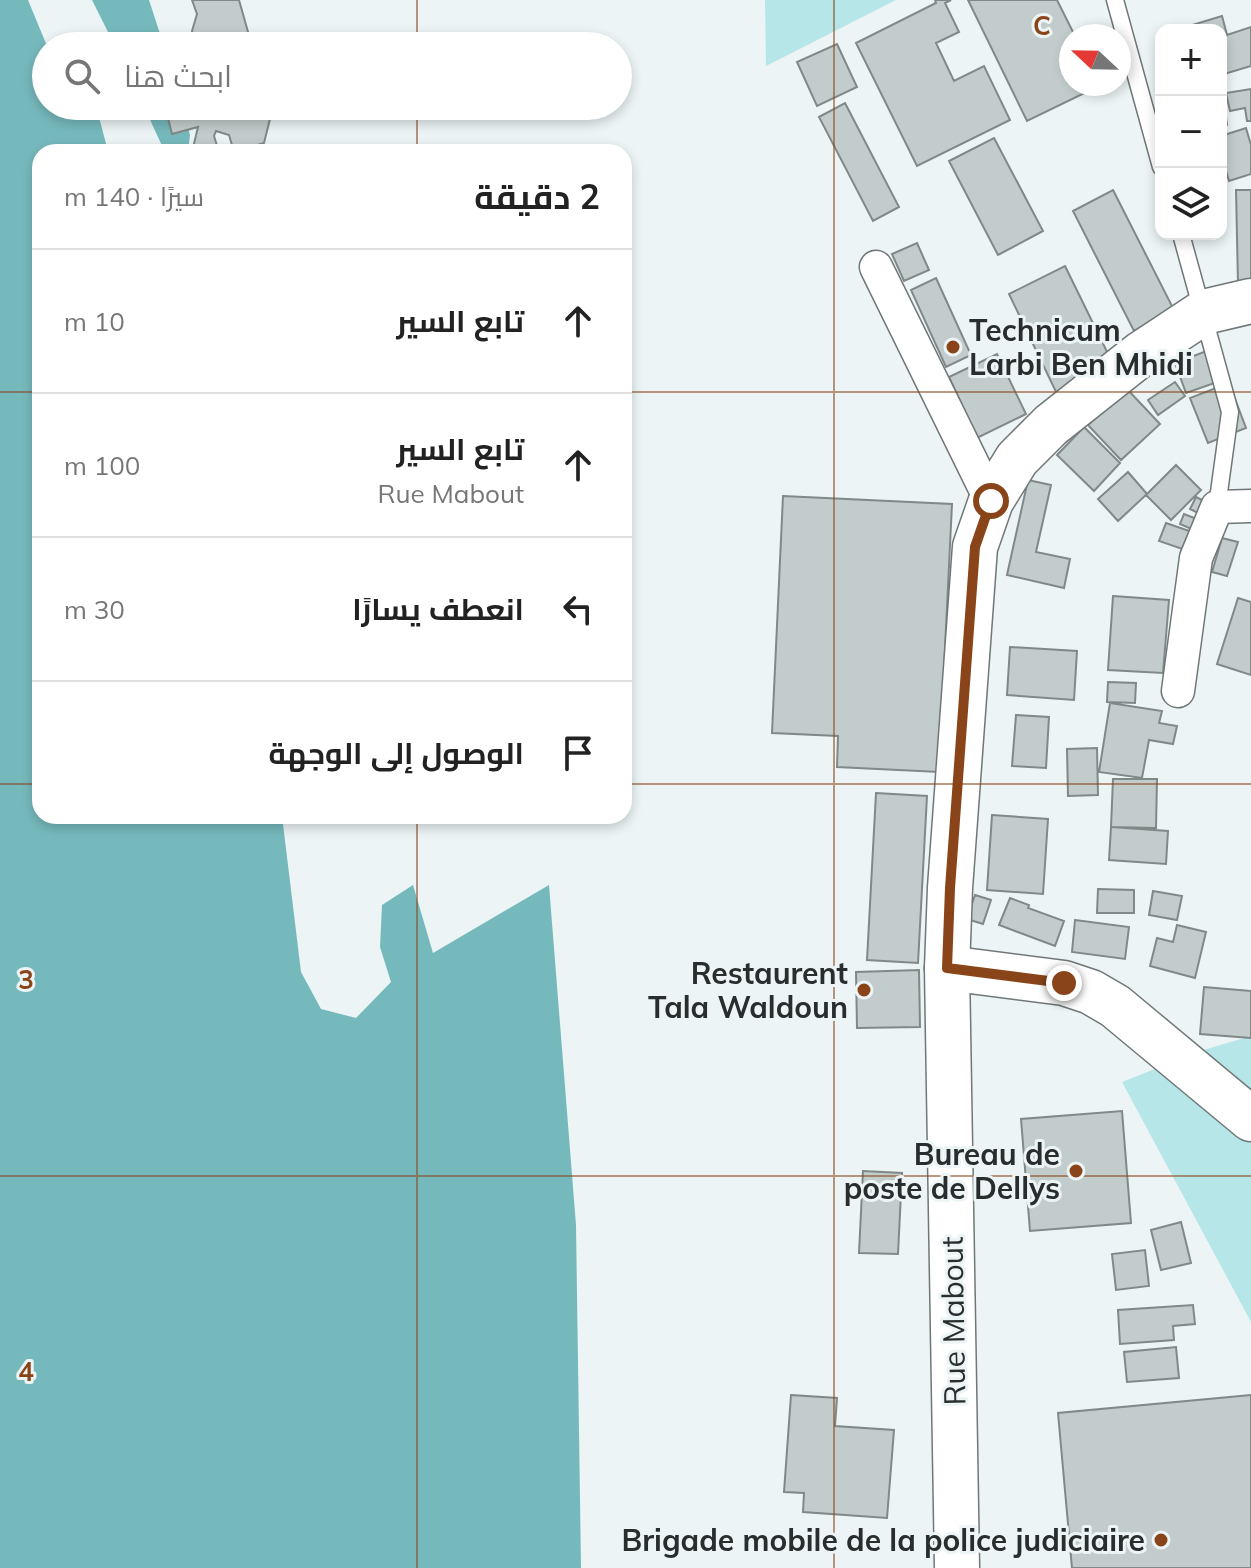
<!DOCTYPE html>
<html lang="ar">
<meta charset="utf-8">
<style>
body{margin:0;font-family:Mulish,Cairo,sans-serif;background:#f2f2f2;color:#222;direction:rtl}
.controls{position:absolute;right:24px;top:24px;display:grid;overflow:hidden;border-radius:16px;box-shadow:0 4px 12px #0003}
.controls button{width:72px;height:72px;display:grid;place-items:center;padding:0;border:0;border-bottom:2px solid #e0e0e0;background:#fff;color:#222;font:40px sans-serif}
.compass{position:absolute;left:1059px;top:24px;width:72px;height:72px;border-radius:50%;background:#fff;box-shadow:0 4px 12px #0003;rotate:292deg}
.stop{position:absolute;width:24px;height:24px;margin:-18px;border:6px solid #894519;border-radius:50%;background:#fff}
.stop.end{background:#894519;border-color:#fff;box-shadow:0 2px 8px #0008}
.list{margin:0;padding:0;list-style:none}
h2{display:flex;justify-content:space-between;align-items:center;height:104px;margin:0;padding:0 32px;font-size:34px}
h2 small{font-size:26px;font-weight:400;color:#767676}
.list li{display:grid;grid-template-columns:52px 1fr auto;gap:24px;align-items:center;box-sizing:border-box;height:144px;padding:0 32px;border-top:2px solid #e0e0e0}
.list b{display:block;font-size:30px;white-space:nowrap}
.list p{margin:0;font-size:26px;white-space:nowrap;color:#767676}
.list em{font-size:26px;font-style:normal;color:#767676}
.icon{flex:none;width:44px;height:44px;fill:none;stroke:currentColor;stroke-width:2;stroke-linecap:round;stroke-linejoin:round}
.map{position:relative;flex:none;width:1251px;height:1568px;overflow:hidden;direction:ltr}
.search{position:absolute;background:#fff;box-shadow:0 4px 12px #0003;left:32px;top:32px;width:600px;height:88px;display:flex;align-items:center;gap:20px;box-sizing:border-box;padding:0 28px;border-radius:44px;color:#767676;font-size:30px}
.panel{position:absolute;background:#fff;box-shadow:0 4px 12px #0003;left:32px;top:144px;width:600px;height:680px;border-radius:24px;direction:rtl}
.map>svg:first-child{display:block}
.green{fill:#b7e6e8}
.water{fill:#76b9bc}
.building{fill:#c3cccc;stroke:#808888;stroke-width:2}
.lines{fill:none;stroke-linecap:round;stroke-linejoin:round}
.lane-casing{stroke:#707778;stroke-width:19}
.street-casing{stroke:#707778;stroke-width:35}
.secondary-casing{stroke:#707778;stroke-width:47}
.primary-casing{stroke:#707778;stroke-width:47}
.lane{stroke:#fff;stroke-width:16}
.street{stroke:#fff;stroke-width:32}
.secondary{stroke:#fff;stroke-width:44}
.primary{stroke:#fff;stroke-width:44}
.route{stroke:#894519;stroke-width:10}
.grid{fill:none;stroke:#894519;stroke-width:2;stroke-opacity:0.55}
.poi-dot{fill:#894519;stroke:#ecf4f5;stroke-width:3}
.labels{text-anchor:middle;dominant-baseline:central;stroke-width:6;stroke-linejoin:round;paint-order:stroke}
.poi-label{font-size:30px;font-weight:bold;fill:#292d2d;stroke:#ecf4f5;text-anchor:end}
.street-label{font-size:30px;fill:#292d2d;stroke:#ecf4f5}
.grid-label{font-size:26px;text-anchor:middle;font-weight:bold;fill:#894519;stroke:#ecf4f5;stroke-width:6;stroke-linejoin:round;paint-order:stroke}
</style>
<div class="map">
<svg width="1251" height="1568" viewBox="0 0 1251 1568">
<rect width="100%" height="100%" fill="#ecf4f5"/>
<!-- green -->
<path class="green" d="M765,0H896L766,66Z
M1251,1036V1322L1122,1082L1200,1051Z"/>
<!-- water -->
<path class="water" d="M0,0H28L47,46L46,106H96L108,151L40,152V816H282L301,972L321,1009L356,1018L391,982L380,947L382,905L413,885L433,953L549,885L576,1225L581,1568H0Z
M92,0H149L164,46H115Z
M147,106H182L190,135L188,152H166L164,150L151,122Z"/>
<!-- building -->
<path class="building" d="M192,0H239L252,46H196L192,31L197,14Z
M935,0H951L945,3L959,32L936,43L954,81L984,66L1010,120L917,166L856,43L936,3Z
M968,0H1057L1075,36H1071V84H1098L1099,86L1027,121Z
M1222,16L1227,35L1251,27V66L1221,75V30H1183L1182,28Z
M165,40L189,46H154L155,43Z
M837,44L857,87L817,106L797,62Z
M1221,78L1227,125L1221,126Z
M1251,89V121H1247L1245,108L1230,111L1226,93Z
M845,103L899,207L873,221L819,117Z
M165,106H269L271,115L264,143L234,152L229,135L216,131L214,136L219,152H192L198,127L172,134Z
M1246,128L1251,145V174L1229,181L1221,154V136Z
M994,138L1043,231L998,255L949,161Z
M1113,190L1174,310L1134,331L1073,211Z
M1236,190H1251V284H1238Z
M917,243L929,270L904,281L892,254Z
M1065,266L1114,366L1057,394L1009,294Z
M936,278L971,355L946,367L911,290Z
M1217,347L1229,378L1186,393L1175,363Z
M997,354L1026,414L977,438L949,377Z
M1175,382L1185,396L1158,415L1148,400Z
M1229,383L1246,428L1208,443L1190,398Z
M1127,389L1160,424L1121,460L1088,425Z
M1084,427L1120,463L1094,491L1057,455Z
M1176,465L1201,490L1171,520L1146,495Z
M1128,472L1147,494L1118,521L1098,499Z
M1028,480L1051,485L1036,552L1070,559L1064,588L1007,575Z
M783,496L952,504L939,772L837,767L838,736L772,733Z
M1196,497L1212,505L1206,517L1190,509Z
M1184,514L1202,521L1198,532L1180,524Z
M1166,523L1204,536L1197,554L1159,541Z
M1222,538L1238,542L1227,576L1212,572Z
M1113,596L1169,600L1163,673L1108,670Z
M1238,598L1251,602V675L1217,664Z
M1010,647L1077,651L1074,700L1007,695Z
M1108,682L1136,683L1135,703L1107,702Z
M1110,703L1162,711L1159,723L1177,726L1173,744L1149,740L1142,778L1099,772Z
M1016,715L1049,717L1046,768L1012,766Z
M1097,748L1098,795L1068,796L1067,749Z
M1113,779H1157L1156,828L1111,827Z
M876,793L927,796L918,963L867,960Z
M992,815L1048,819L1043,894L987,890Z
M1111,827L1168,831L1166,864L1109,860Z
M1098,889L1134,890V913H1097Z
M1153,891L1182,896L1177,920L1149,915Z
M975,895L991,900L983,924L967,919Z
M1010,898L1029,905L1028,908L1064,921L1055,946L999,925Z
M1075,920L1129,927L1125,959L1072,952Z
M1177,925L1206,932L1195,978L1150,966L1157,938L1173,942Z
M919,970L920,1027L857,1028L856,972Z
M1204,987L1251,991V1038L1200,1034Z
M1122,1111L1131,1223L1030,1231L1021,1119Z
M863,1171L902,1173L898,1254L859,1253Z
M1181,1222L1191,1263L1161,1270L1151,1230Z
M1145,1250L1149,1286L1116,1290L1112,1254Z
M1193,1305L1195,1324L1173,1326L1174,1340L1120,1344L1118,1310Z
M1176,1347L1179,1378L1127,1382L1124,1352Z
M791,1395L837,1398L835,1426L894,1430L887,1518L803,1512L804,1493L784,1492Z
M1251,1395V1568H1072L1058,1413Z"/>
<g class="lines">
<!-- lane casing -->
<g class="lane-casing">
<path id="lane" d="M1115,0L1161,167
M1181,234L1230,412L1217,507"/>
</g>
<!-- street casing -->
<g class="street-casing">
<path id="street" d="M876,267L991,501
M1178,691L1196,558L1217,507L1251,506"/>
</g>
<!-- secondary casing -->
<g class="secondary-casing">
<path id="secondary" d="M947,968L1064,983L1091,992L1115,1006L1251,1119"/>
</g>
<!-- primary casing -->
<g class="primary-casing">
<path id="primary" d="M957,1568L947,968L950,888L975,547L991,501L1017,459L1051,425L1142,353L1204,312L1251,301"/>
</g>
<!-- lane -->
<use href="#lane" class="lane"/>
<!-- street -->
<use href="#street" class="street"/>
<!-- secondary -->
<use href="#secondary" class="secondary"/>
<!-- primary -->
<use href="#primary" class="primary"/>
</g>
<g class="lines">
<!-- route -->
<path class="route" d="M991,501L975,547L950,888L947,968L1064,983"/>
</g>
<!-- grid -->
<path class="grid" d="M417,0V46M834,0V1568M417,106V152M0,392H40M624,392H1251M0,784H40M624,784H1251M417,816V1568M0,1176H1251"/>
<!-- markers -->
<g class="poi-dot">
<circle cx="953" cy="347" r="8"/>
<circle cx="864" cy="990" r="8"/>
<circle cx="1076" cy="1171" r="8"/>
<circle cx="1161" cy="1540" r="8"/>
</g>
<g class="labels">
<!-- poi labels -->
<g class="poi-label">
<text x="969" y="330" text-anchor="start">Technicum<tspan x="969" dy="34">Larbi Ben Mhidi</tspan></text>
<text x="848" y="973">Restaurent<tspan x="848" dy="34">Tala Waldoun</tspan></text>
<text x="1060" y="1154">Bureau de<tspan x="1060" dy="34">poste de Dellys</tspan></text>
<text x="1145" y="1540">Brigade mobile de la police judiciaire</text>
</g>
<!-- street labels -->
<g class="street-label">
<text transform="translate(953 1321) rotate(-91)">Rue Mabout</text>
</g>
</g>
<g class="grid-label">
<text x="1042" y="35">C</text>
<text x="26" y="989">3</text>
<text x="26" y="1381">4</text>
</g>
</svg>
<div class="controls">
<button>+</button>
<button>−</button>
<button><svg class="icon" aria-label="layers" viewBox="0 0 24 24"><path d="M12 4l9 5-9 5-9-5zM3 14l9 5 9-5"/></svg></button>
</div>
<svg class="compass" viewBox="-18 -18 36 36"><path d="M0-13l5 13h-10z" fill="#e53935"/><path d="M0 13l5-13h-10z" fill="#767676"/></svg>
<div class="stop" style="left:991px;top:501px"></div>
<div class="stop end" style="left:1064px;top:983px"></div>
<div class="search"><svg class="icon" aria-label="search" viewBox="0 0 24 24"><circle cx="10" cy="10" r="6"/><path d="M15 15l6 6"/></svg>ابحث هنا</div>
<section class="panel">
<h2>2 دقيقة<small>سيرًا · 140 m</small></h2>
<ul class="list">
<li><svg class="icon" aria-label="ahead" viewBox="0 0 24 24"><path d="M12 20V5M6 11l6-6 6 6"/></svg><div><b>تابع السير</b></div><em>10 m</em></li>
<li><svg class="icon" aria-label="ahead" viewBox="0 0 24 24"><path d="M12 20V5M6 11l6-6 6 6"/></svg><div><b>تابع السير</b><p>Rue Mabout</p></div><em>100 m</em></li>
<li><svg class="icon" aria-label="left" viewBox="0 0 24 24"><path d="M17 20v-9H6M10 6l-5 5 5 5"/></svg><div><b>انعطف يسارًا</b></div><em>30 m</em></li>
<li><svg class="icon" aria-label="arrive" viewBox="0 0 24 24"><path d="M6 21V4h12l-3 4 3 4H6"/></svg><div><b>الوصول إلى الوجهة</b></div></li>
</ul>
</section>
</div>
